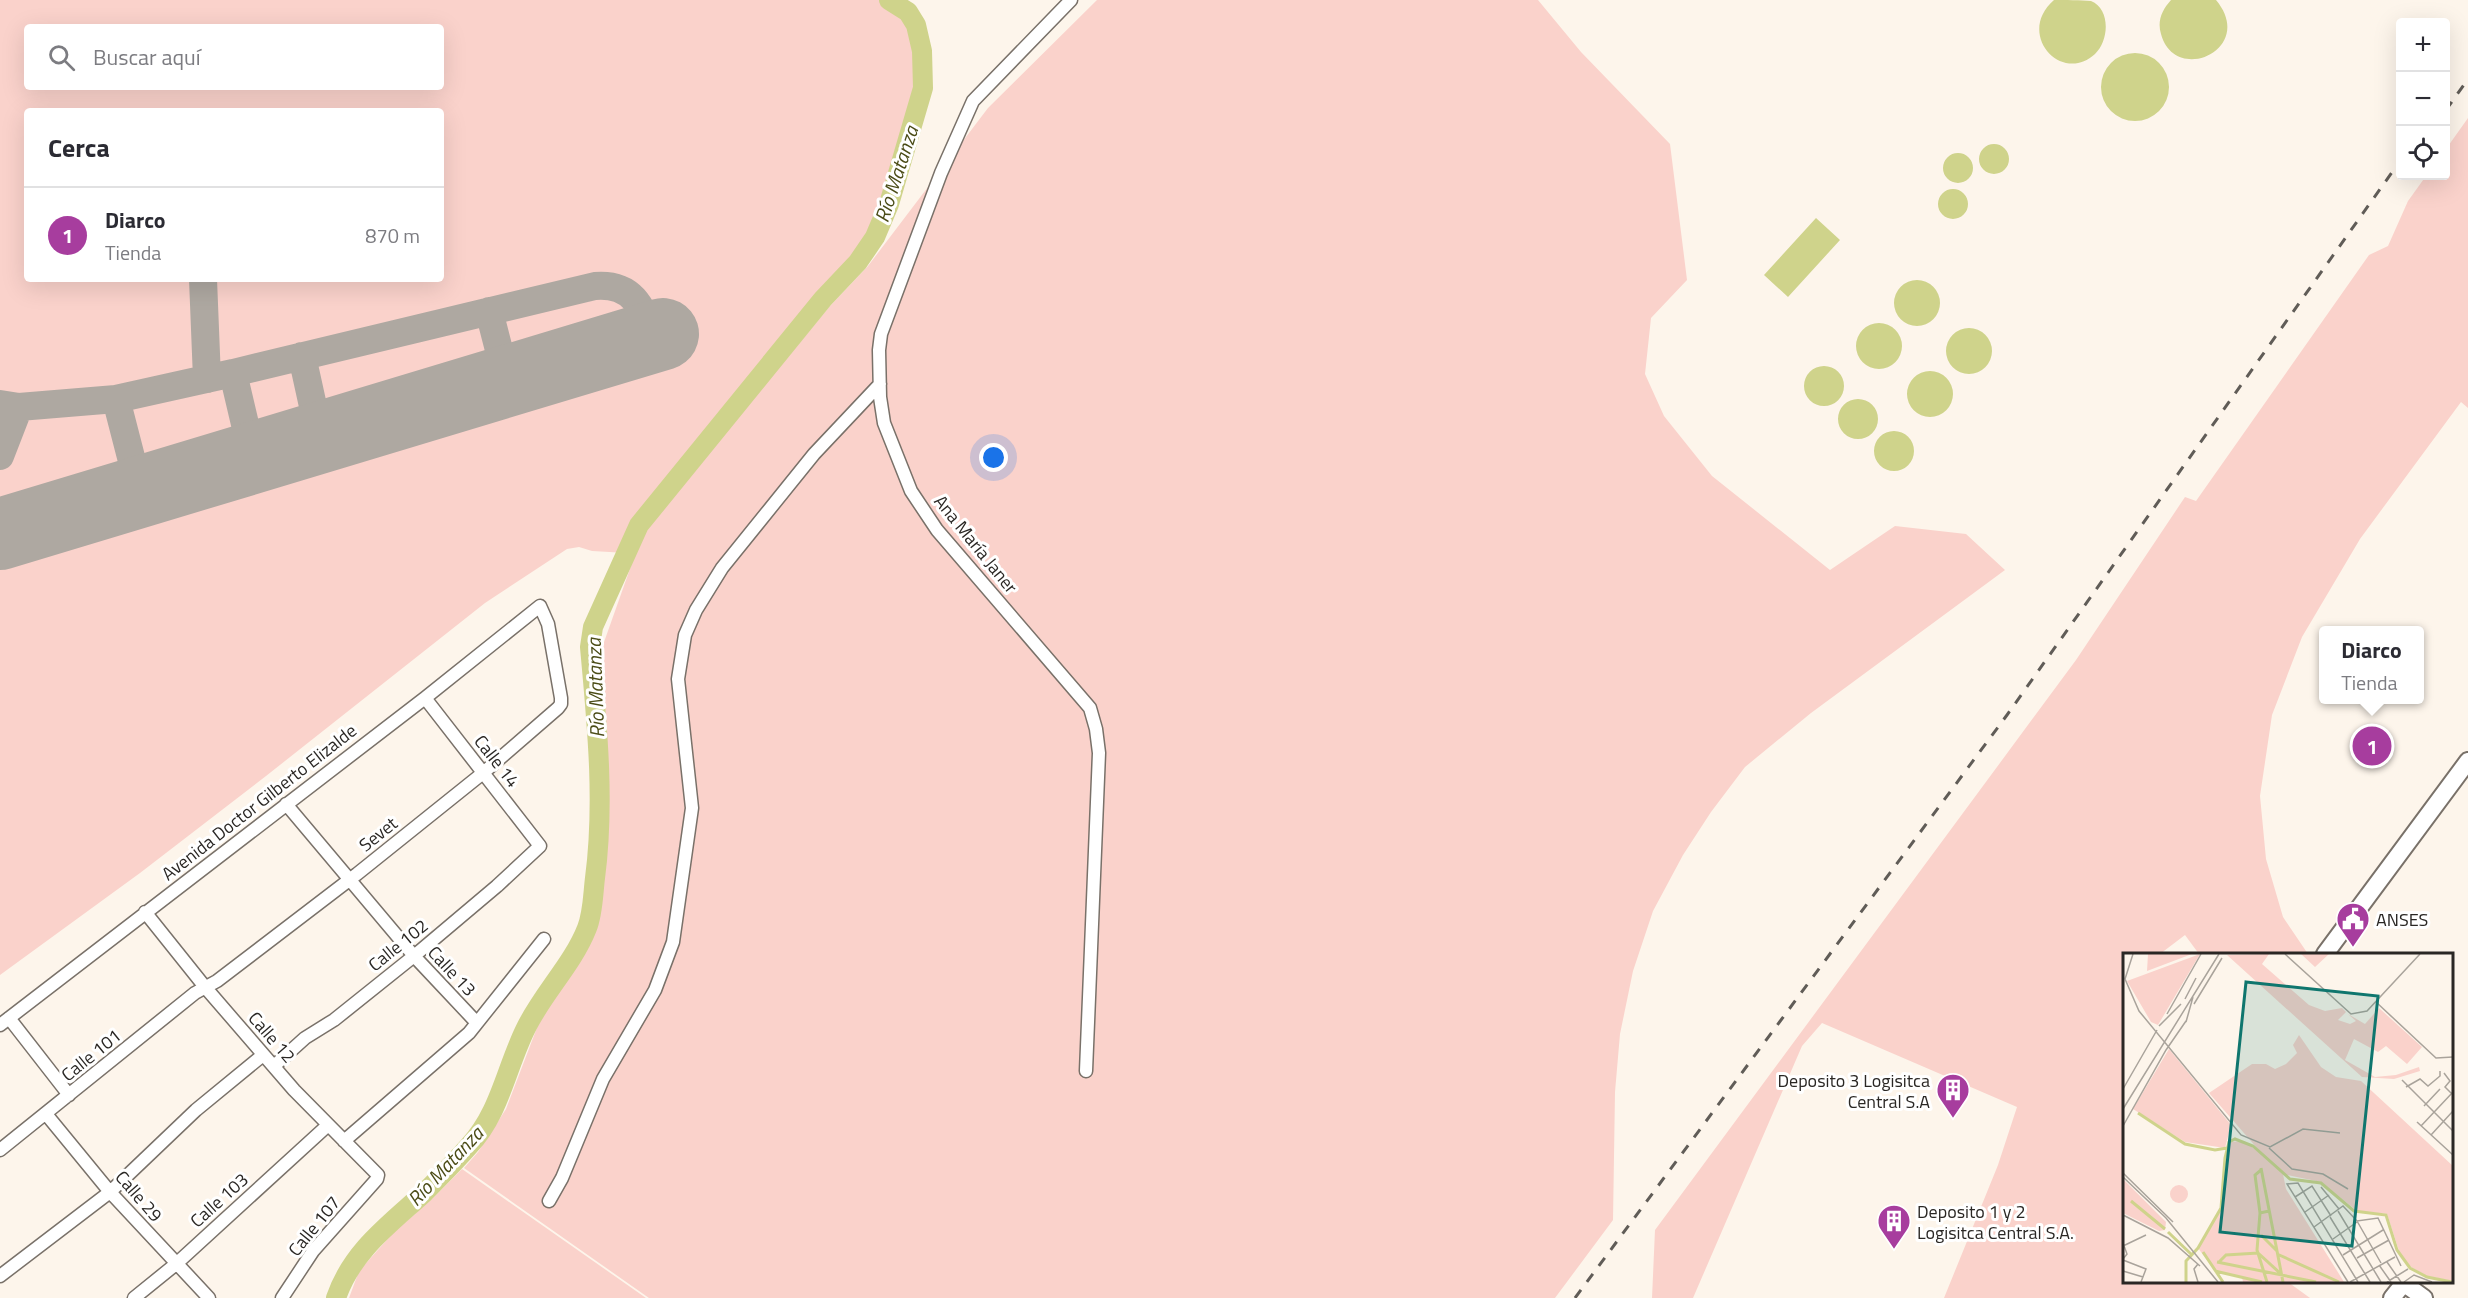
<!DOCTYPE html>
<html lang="es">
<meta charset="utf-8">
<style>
body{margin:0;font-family:"Titillium Web",sans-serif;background:#f7f7f7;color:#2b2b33}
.controls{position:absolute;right:18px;top:18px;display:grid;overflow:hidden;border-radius:6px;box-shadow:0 6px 24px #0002}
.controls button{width:54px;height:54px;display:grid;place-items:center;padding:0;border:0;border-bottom:2px solid #e1e1e2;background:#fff;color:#2b2b33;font:30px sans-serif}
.you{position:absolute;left:994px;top:458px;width:21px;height:21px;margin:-15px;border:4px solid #fff;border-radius:50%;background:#1a73e8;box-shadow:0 0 0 9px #1a73e833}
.badge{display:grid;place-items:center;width:39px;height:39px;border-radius:50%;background:#a73d9e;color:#fff;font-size:20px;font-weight:700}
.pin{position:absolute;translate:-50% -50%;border:3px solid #fff;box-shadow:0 2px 6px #0006}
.popup{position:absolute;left:2319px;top:626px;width:105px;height:78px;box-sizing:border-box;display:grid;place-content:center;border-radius:6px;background:#fff;filter:drop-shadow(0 2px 4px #0005);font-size:20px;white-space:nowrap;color:#7c7c81}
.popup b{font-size:22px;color:#2b2b33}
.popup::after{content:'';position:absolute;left:50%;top:100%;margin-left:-12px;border:12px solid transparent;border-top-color:#fff}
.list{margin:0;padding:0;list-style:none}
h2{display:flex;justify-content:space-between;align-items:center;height:78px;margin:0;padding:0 24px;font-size:26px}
h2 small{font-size:20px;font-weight:400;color:#7c7c81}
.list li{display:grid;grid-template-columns:39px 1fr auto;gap:18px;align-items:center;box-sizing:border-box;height:96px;padding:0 24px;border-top:2px solid #e1e1e2}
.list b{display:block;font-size:22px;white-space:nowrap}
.list p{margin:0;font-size:20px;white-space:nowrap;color:#7c7c81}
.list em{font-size:20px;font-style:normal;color:#7c7c81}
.icon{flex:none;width:33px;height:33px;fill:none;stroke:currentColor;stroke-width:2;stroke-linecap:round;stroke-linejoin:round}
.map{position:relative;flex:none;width:2468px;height:1298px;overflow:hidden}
.search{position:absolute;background:#fff;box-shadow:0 6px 24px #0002;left:24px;top:24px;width:420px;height:66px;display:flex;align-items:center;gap:15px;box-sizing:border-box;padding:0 21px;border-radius:6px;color:#7c7c81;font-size:22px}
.panel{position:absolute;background:#fff;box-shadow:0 6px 24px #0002;left:24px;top:108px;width:420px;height:174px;border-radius:6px}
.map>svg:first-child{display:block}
.green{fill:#fad2cb;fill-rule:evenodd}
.water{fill:#cfd38b}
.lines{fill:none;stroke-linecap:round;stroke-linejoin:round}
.river{stroke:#cfd38b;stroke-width:20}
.taxiway{stroke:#aea8a1;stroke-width:28}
.runway{stroke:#aea8a1;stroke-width:72}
.street-casing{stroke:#797169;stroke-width:15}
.secondary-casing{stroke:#797169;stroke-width:20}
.street{stroke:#fff;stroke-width:12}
.secondary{stroke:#fff;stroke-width:16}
.rail{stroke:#605c57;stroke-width:3;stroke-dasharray:10 10;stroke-linecap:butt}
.labels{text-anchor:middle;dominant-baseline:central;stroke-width:6;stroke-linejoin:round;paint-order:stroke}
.street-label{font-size:18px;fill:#2a2724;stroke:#fff}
.poi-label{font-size:18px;fill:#2a2724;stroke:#fff;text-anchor:start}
.water-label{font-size:20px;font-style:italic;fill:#4b4c17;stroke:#fff}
.inset-river{fill:none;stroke:#cfd38b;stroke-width:3}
.inset-road{fill:none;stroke:#a9a39b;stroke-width:1.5}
.view{fill:#0f766e;fill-opacity:0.15;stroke:#0f766e;stroke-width:3}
.inset-edge{fill:none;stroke:#2a2724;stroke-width:3}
</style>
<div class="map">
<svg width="2468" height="1298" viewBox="0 0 2468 1298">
<rect width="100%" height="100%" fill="#fdf5eb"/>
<!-- green -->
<path class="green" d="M0,0H889L908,12L916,25L922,51L923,88L889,204L875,237L858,262L823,299L639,525L627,553L592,551L579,547L567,549L485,603L266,776L140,873L0,975ZM27,27H441V87H27ZM27,111H441V279H27Z
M1097,0H1538L1581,52L1670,144L1687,280L1651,318L1645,374L1664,416L1712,476L1830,570L1895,526L1966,534L2005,570L1811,713L1745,767L1711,812L1683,855L1653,911L1633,971L1620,1034L1615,1092L1613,1220L1555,1298H649L464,1168L478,1152L506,1109L538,1025L593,930L604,846L605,716L603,645L643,532L830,306L868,266L988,108Z
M2468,118V408L2461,402L2360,539L2302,637L2272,715L2260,796L2266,859L2283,917L2308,954H2199L2185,935L2160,954H2124V1282H2288L2310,1298H1944L1998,1165L2017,1107L1822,1023L1802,1046L1693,1298H1652L1655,1230L2076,660L2185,497L2196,501L2369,255L2388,246L2408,201L2426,176H2446V149Z
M462,1169L646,1298H349L359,1271L393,1233L431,1200Z"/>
<!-- water -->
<path class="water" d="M2054,0C2064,0 2082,0 2091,1C2111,9 2109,41 2095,54C2062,85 2015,34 2054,0Z
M2171,0H2216C2257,49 2175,86 2161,34C2157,21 2162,10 2171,0Z
M2101 87a34 34 0 1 1 68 0a34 34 0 1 1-68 0Z
M1979 159a15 15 0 1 1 30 0a15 15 0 1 1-30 0Z
M1943 168a15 15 0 1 1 30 0a15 15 0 1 1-30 0Z
M1938 204a15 15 0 1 1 30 0a15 15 0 1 1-30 0Z
M1816,218L1840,240L1788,297L1764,275Z
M1894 303a23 23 0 1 1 46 0a23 23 0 1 1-46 0Z
M1856 346a23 23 0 1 1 46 0a23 23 0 1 1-46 0Z
M1946 351a23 23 0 1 1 46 0a23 23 0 1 1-46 0Z
M1804 386a20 20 0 1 1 40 0a20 20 0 1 1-40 0Z
M1907 394a23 23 0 1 1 46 0a23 23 0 1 1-46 0Z
M1838 419a20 20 0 1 1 40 0a20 20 0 1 1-40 0Z
M1874 451a20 20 0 1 1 40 0a20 20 0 1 1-40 0Z"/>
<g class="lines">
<!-- river -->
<path class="river" d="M336,1298C352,1251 390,1224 425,1192C440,1177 455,1162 469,1146C500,1113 506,1068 526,1028C543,993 573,964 587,928C593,913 593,894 595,878C605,802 597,724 590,647L593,627L639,525L823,299L858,262L875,237L889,204L923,88L922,51L916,25L908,12L889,0"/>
<!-- taxiway -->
<path class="taxiway" d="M203,279L207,379
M489,311L507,381
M302,356L320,438
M116,399L140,492
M0,404L19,407L116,399L233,373
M0,456L19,407
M253,458L233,373L595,286C632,283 642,306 653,337"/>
<!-- runway -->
<path class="runway" d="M0,534L663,334"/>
<!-- street casing -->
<g class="street-casing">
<path id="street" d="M1071,0L973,101L941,173L881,334L879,350L880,397L884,423L911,491L937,530L1090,708L1096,729L1099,753L1086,1071
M286,804L414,956L477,1023
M145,912L205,987L294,1090L378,1175L377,1179L313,1251L282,1298
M9,1018L69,1095
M0,1025L425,698L540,606L548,624L561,698V704L558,708L483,773L357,874L217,981L195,993L0,1150
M274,1066L305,1038L334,1020L414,956L497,886L540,846L425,698
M46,1114L110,1192L209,1298
M344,1141L469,1033L544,939
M549,1201L562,1178L603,1079L655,990L673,942L692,808L678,679L685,635L696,610L722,568L814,454L880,384
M0,1276L110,1192L196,1110L263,1055
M134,1298L176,1264L327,1126"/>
</g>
<!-- secondary casing -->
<g class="secondary-casing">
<path id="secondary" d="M2325,954L2468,761
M2402,1282L2424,1298
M2392,1298L2404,1283"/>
</g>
<!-- street -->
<use href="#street" class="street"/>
<!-- secondary -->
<use href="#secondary" class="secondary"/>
<!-- rail -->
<path class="rail" d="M2446,110L2468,79
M1575,1298L2007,715L2400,161"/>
</g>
<!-- icons -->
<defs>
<g id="civic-pin" transform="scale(1.725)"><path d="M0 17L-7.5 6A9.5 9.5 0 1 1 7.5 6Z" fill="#a73d9e" stroke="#fff"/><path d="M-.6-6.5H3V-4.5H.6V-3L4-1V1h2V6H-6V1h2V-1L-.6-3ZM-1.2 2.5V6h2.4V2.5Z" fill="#fff"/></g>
<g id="building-pin" transform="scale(1.725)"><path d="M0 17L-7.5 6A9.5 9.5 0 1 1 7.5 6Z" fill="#a73d9e" stroke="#fff"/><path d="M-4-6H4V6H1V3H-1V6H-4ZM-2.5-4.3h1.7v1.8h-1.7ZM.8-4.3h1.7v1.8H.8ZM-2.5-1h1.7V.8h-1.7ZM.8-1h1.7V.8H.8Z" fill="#fff"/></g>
</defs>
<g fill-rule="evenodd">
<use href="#civic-pin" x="2353" y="919"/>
<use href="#building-pin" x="1953" y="1090"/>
<use href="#building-pin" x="1894" y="1221"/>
</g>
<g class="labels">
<!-- street labels -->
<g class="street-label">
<text transform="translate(976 544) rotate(51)">Ana María Janer</text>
<text transform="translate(497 761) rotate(52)">Calle 14</text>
<text transform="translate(259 802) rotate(-38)">Avenida Doctor Gilberto Elizalde</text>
<text transform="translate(378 834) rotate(-39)">Sevet</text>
<text transform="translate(398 945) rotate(-39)">Calle 102</text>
<text transform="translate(452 971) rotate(47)">Calle 13</text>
<text transform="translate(272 1037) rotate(49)">Calle 12</text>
<text transform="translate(91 1055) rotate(-39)">Calle 101</text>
<text transform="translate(139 1196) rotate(49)">Calle 29</text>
<text transform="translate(219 1200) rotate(-42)">Calle 103</text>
<text transform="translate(314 1226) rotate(-51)">Calle 107</text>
</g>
<!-- poi labels -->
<g class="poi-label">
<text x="2376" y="919">ANSES</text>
<text x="1930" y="1080" text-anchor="end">Deposito 3 Logisitca<tspan x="1930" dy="21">Central S.A</tspan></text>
<text x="1917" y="1211">Deposito 1 y 2<tspan x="1917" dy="21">Logisitca Central S.A.</tspan></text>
</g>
<!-- water labels -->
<g class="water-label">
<text transform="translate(896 174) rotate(-72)">Río Matanza</text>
<text transform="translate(595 688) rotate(-92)">Río Matanza</text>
<text transform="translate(445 1166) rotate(-47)">Río Matanza</text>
</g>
</g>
<!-- overview -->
<g transform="translate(2123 953)">
<rect width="330" height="330" fill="#fdf5eb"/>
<path d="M25,1H69L24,18ZM77,1L35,72L28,69L4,28ZM146,1L139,11L186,52L202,58L219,55L223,59L215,67L227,71L233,68L225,61L242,71L256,55L299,94L284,111L263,93L255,99L231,86L222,107L252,124L273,122L296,114L297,118L271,126L239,124L104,2ZM178,1H206L192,14ZM176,82L198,114L213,124L238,128L330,213V328L304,323L288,314L277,301L264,261L234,258L198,229L160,221L163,236L221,329H120L119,324L92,318L75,295L98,255L106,189L121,188L141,203L86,140L129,111H143L152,116L163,111L174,100L170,92ZM46,96L108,172L102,195L62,189L10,156ZM0,226L43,269L42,277L36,278L0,260ZM47 241a9 9 0 1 1 18 0a9 9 0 1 1-18 0Z" fill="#fad2cb"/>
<path class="inset-river" d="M15,160L62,191L92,197L104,195M138,215L160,329M138,217L132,222L137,260L146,258M8,248L42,276M137,260L134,297L144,329M45,279L69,302M138,282L154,298M80,299L100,329M154,301L216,329M94,309L193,329M96,309L103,302L135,300L158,321M92,318L139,329M63,329V308L75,295L98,255L102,205L106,189L112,186L130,193L167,226L198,230L231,258L263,262L274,297L287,315L304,324L329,329"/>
<path class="inset-road" d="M162,1L228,61L244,58L297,1M2,26L16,58L118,182L147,194L180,176L217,180M2,26L10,1M62,46L73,25M253,49L313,105L330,104M71,51L99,5M44,61L78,1M63,69L70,44M36,73L58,51M321,120L327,128L322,134L329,141M279,127L330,178M283,134L297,126L305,133L317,123V118M0,136L34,77M301,153L317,136M0,156L96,1M294,169L330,202M0,173L43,97L63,68M298,173L330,139M308,182L330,158M146,195L169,216L200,221L225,236M0,220L50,269M0,224L43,265L95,329M198,234L216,256M172,244L189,233L208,263M215,258L258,329M182,259L206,242M0,262L45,285L77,313M207,264L247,329M234,268L258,310M191,274L220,253L234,268L255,265L278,313M210,286L234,269M0,290L4,301L0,306M0,293L23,282M220,302L260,277M234,305L266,287M0,307L23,316L18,329M264,309L278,329M256,312L268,329M0,318L20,324M75,329L71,316L75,311M225,329L164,231L175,230L235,329M227,329L272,304M264,329L285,316M281,329L291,322L309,329"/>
<path class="view" d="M123,29L255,43L229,293L97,279Z"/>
<rect width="330" height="330" class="inset-edge"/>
</g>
</svg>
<div class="controls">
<button>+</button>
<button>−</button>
<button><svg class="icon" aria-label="locate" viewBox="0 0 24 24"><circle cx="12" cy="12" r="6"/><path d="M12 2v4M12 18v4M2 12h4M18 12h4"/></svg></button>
</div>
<div class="you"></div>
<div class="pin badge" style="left:2372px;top:746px">1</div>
<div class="popup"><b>Diarco</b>Tienda</div>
<div class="search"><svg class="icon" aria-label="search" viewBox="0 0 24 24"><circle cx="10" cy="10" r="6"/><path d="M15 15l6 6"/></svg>Buscar aquí</div>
<section class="panel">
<h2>Cerca<small></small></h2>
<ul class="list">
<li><span class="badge">1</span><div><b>Diarco</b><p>Tienda</p></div><em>870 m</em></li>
</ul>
</section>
</div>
